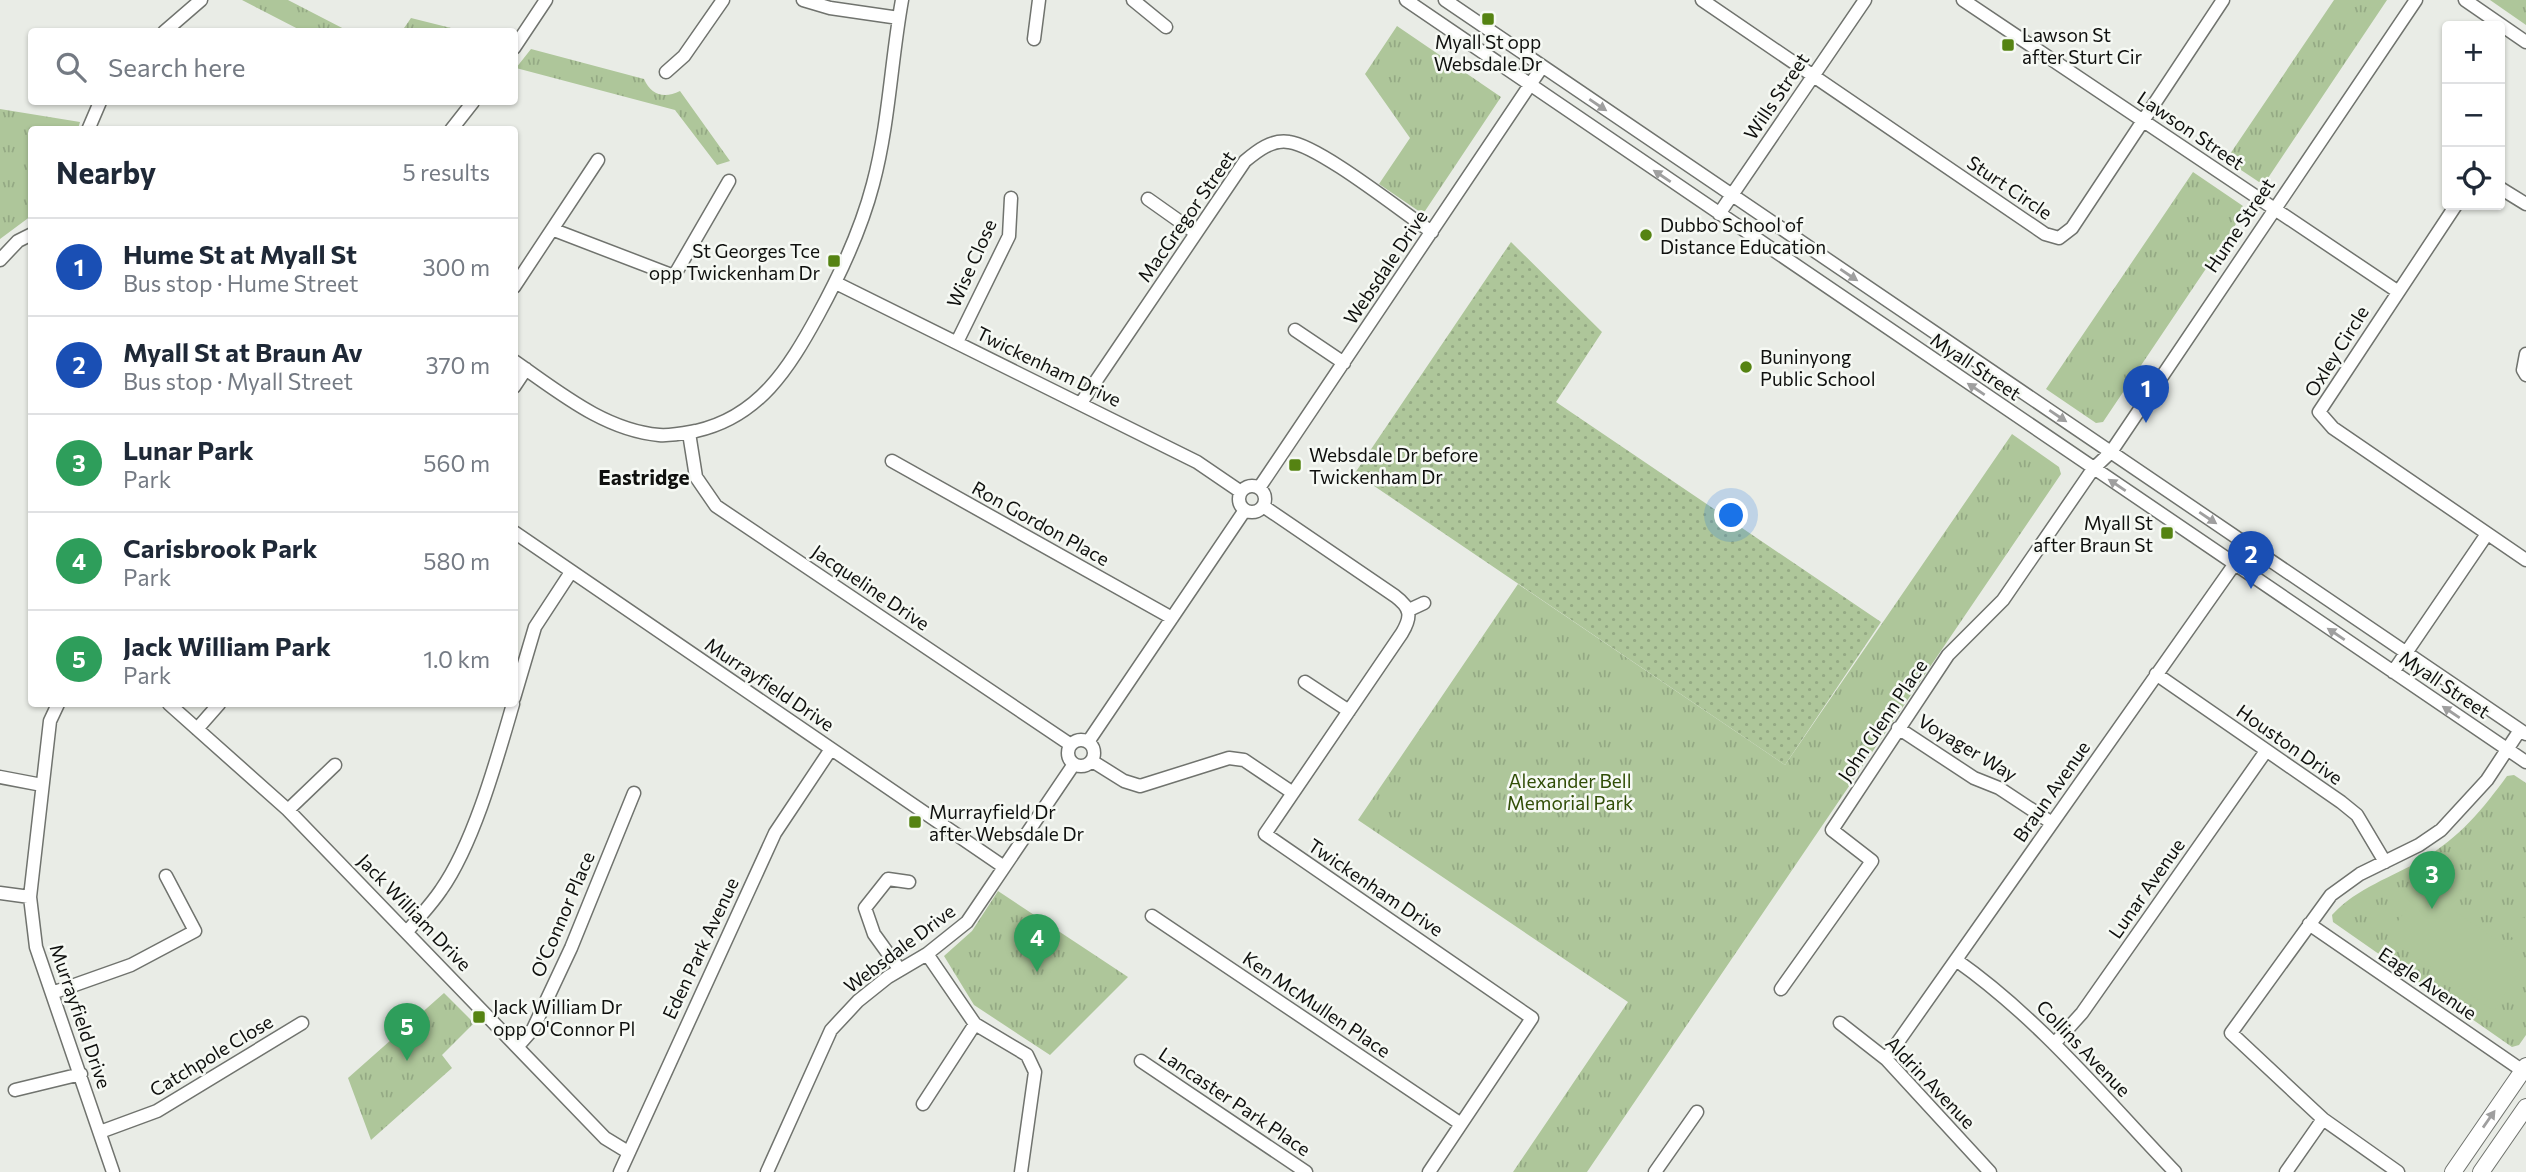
<!DOCTYPE html>
<meta charset="utf-8">
<style>
body{margin:0;font-family:Commissioner,sans-serif;background:#f2f2f3;color:#1f2937}
.controls{position:absolute;right:21px;top:21px;display:grid;overflow:hidden;border-radius:7px;box-shadow:0 2px 5px #0004}
.controls button{width:63px;height:63px;display:grid;place-items:center;padding:0;border:0;border-bottom:2px solid #e0e1e3;background:#fff;color:#1f2937;font:35px sans-serif}
.you{position:absolute;left:1732px;top:516px;width:24px;height:24px;margin:-18px;border:5px solid #fff;border-radius:50%;background:#1a73e8;box-shadow:0 0 0 10px #1a73e833}
.badge{display:grid;place-items:center;width:46px;height:46px;border-radius:50%;background:#7c3aed;color:#fff;font-size:23px;font-weight:700}
.pin{position:absolute;translate:-50% -58px;filter:drop-shadow(0 2px 4px #0008)}
.pin::after{content:'';position:absolute;top:37px;width:24px;height:21px;background:inherit;clip-path:polygon(0 0,100% 0,50% 100%)}
.list{margin:0;padding:0;list-style:none}
h2{display:flex;justify-content:space-between;align-items:center;height:91px;margin:0;padding:0 28px;font-size:30px}
h2 small{font-size:23px;font-weight:400;color:#747a83}
.list li{display:grid;grid-template-columns:46px 1fr auto;gap:21px;align-items:center;box-sizing:border-box;height:98px;padding:0 28px;border-top:2px solid #e0e1e3}
.list b{display:block;font-size:26px;white-space:nowrap}
.list p{margin:0;font-size:23px;white-space:nowrap;color:#747a83}
.list em{font-size:23px;font-style:normal;color:#747a83}
.icon{flex:none;width:38px;height:38px;fill:none;stroke:currentColor;stroke-width:2;stroke-linecap:round;stroke-linejoin:round}
.map{position:relative;flex:none;width:2526px;height:1172px;overflow:hidden}
.search{position:absolute;background:#fff;box-shadow:0 2px 5px #0004;left:28px;top:28px;width:490px;height:77px;display:flex;align-items:center;gap:18px;box-sizing:border-box;padding:0 24px;border-radius:7px;color:#747a83;font-size:26px}
.panel{position:absolute;background:#fff;box-shadow:0 2px 5px #0004;left:28px;top:126px;width:490px;height:581px;border-radius:7px}
.map>svg:first-child{display:block}
.grass{fill:url(#grass-dots)}
.park{fill:url(#park-tufts)}
.garden{fill:#aec69a}
.lines{fill:none;stroke-linecap:round;stroke-linejoin:round}
.minor-casing{stroke:#70736e;stroke-width:15}
.major-casing{stroke:#70736e;stroke-width:18}
.minor{stroke:#fff;stroke-width:12}
.major{stroke:#fff;stroke-width:16}
.oneway{fill:#9f9f9f}
.poi-dot{fill:#558312;stroke:#f6f9f4;stroke-width:2.5}
.labels{text-anchor:middle;dominant-baseline:central;stroke-width:5;stroke-linejoin:round;paint-order:stroke}
.poi-label{font-size:19px;fill:#0f100e;stroke:#f6f9f4;text-anchor:start}
.street-label{font-size:19px;fill:#0f100e;stroke:#f6f9f4}
.park-label{font-size:19px;fill:#304d06;stroke:#f6f9f4}
.neighbourhood-label{font-size:21px;font-weight:bold;fill:#0f100e;stroke:#f6f9f4}
</style>
<div class="map">
<svg width="2526" height="1172" viewBox="0 0 2526 1172">
<defs>
<pattern id="grass-dots" width="8" height="8" patternUnits="userSpaceOnUse" patternTransform="scale(1.75)"><rect width="8" height="8" fill="#aec69a"/><path d="M2 2h.1M6 6h.1" fill="none" stroke="#94a984" stroke-width="1.8" stroke-linecap="round"/></pattern>
<pattern id="park-tufts" width="24" height="20" patternUnits="userSpaceOnUse" patternTransform="scale(1.75)"><rect width="24" height="20" fill="#aec69a"/><path d="M3 7l-1-3M5 7V3M7 7l1-3M15 17l-1-3M17 17v-4M19 17l1-3" fill="none" stroke="#94a984"/></pattern>
</defs>
<rect width="100%" height="100%" fill="#e9ece6"/>
<!-- grass -->
<path class="grass" d="M1511,242L1602,332L1556,402L1881,622L1785,765L1355,473Z"/>
<!-- park -->
<path class="park" d="M242,0H288L348,31H302Z
M2334,0H2387L2266,181L2259,182L2226,160Z
M2490,0H2526V25Z
M411,18L463,31H402Z
M1397,26L1501,97L1423,214L1379,184L1410,138L1365,74Z
M531,49L644,79C651,95 664,99 680,91L730,161L717,165L675,110L516,68Z
M0,109L80,122L78,129L32,130L31,216L0,239Z
M2193,172L2243,206L2244,212L2103,422L2096,423L2046,389Z
M2012,434L2059,467L2061,474L1587,1172H1513L1628,1002L1358,820L1518,584L1785,765Z
M2514,775L2526,783V1035L2519,1045L2512,1047L2333,922L2332,915C2358,887 2391,878 2423,859C2459,838 2483,809 2507,776Z
M998,891L1128,977L1050,1055L974,1005L944,956L972,931Z
M444,993L474,1023L442,1055L452,1068L371,1140L348,1078Z"/>
<!-- garden -->
<path class="garden" d="M2421,888L2526,960L2494,1011L2387,937Z
M2523,917L2526,919V947L2510,936Z"/>
<g class="lines">
<!-- minor casing -->
<g class="minor-casing">
<path id="minor" d="M803,0L830,8L899,18
M1133,0L1166,27
M1406,0L2526,762
M1445,0L2526,734
M1702,0L2045,234L2059,238L2072,228L2223,0
M1963,0L2397,291
M2465,0L2526,42
M164,32L201,0
M1034,39L1039,0
M514,48L546,0
M666,72L684,56L723,0
M88,130L100,102
M451,130L473,102
M2500,188L2526,204
M1148,199L1196,233
M2456,205L2319,412L2333,428L2526,560
M1719,214L1865,0
M554,230L674,276L729,181
M0,260L18,241L32,234
M836,283L1197,462L1241,492
M514,287L598,160
M1295,330L1344,363
M957,342L1009,236L1011,198
M2526,354L2523,370L2526,375
M514,361C559,392 604,430 659,435C671,436 685,433 696,431C759,417 789,368 818,315C841,273 861,230 873,184C889,124 891,61 902,0
M514,387L526,369
M1081,403L1245,161C1257,151 1272,139 1289,142C1320,146 1402,212 1432,232
M689,433L696,477L716,506L1071,745
M892,461L1172,618
M1239 499a13 13 0 1 1 26 0a13 13 0 1 1-26 0Z
M1259,488L1542,67
M1263,506L1395,596C1411,608 1412,616 1402,633L1265,834L1532,1018L1429,1172
M514,532L1004,867
M1409,610L1424,603
M2393,672L2487,534
M2156,674L2341,802L2357,815L2385,862
M1305,682L1349,711
M514,698L535,627L571,572
M58,704L50,721L30,897L36,947L113,1172
M169,704L288,810L605,1138L628,1152
M1898,728L1974,778L1999,788L2052,823
M197,729L219,704
M1068 753a13 13 0 1 1 26 0a13 13 0 1 1-26 0Z
M1088,742L1245,510
M1092,761L1124,781L1140,786L1229,758L1244,760L1293,793
M0,777L42,785
M288,810L335,765
M0,893L30,897
M1152,916L1461,1124
M2309,924L2526,1073
M407,932C418,918 431,905 441,890C474,843 497,759 513,704
M927,954L975,1024L1027,1055L1035,1072L1021,1172
M1956,960C2040,1019 2105,1099 2175,1172
M900,970L874,934L865,908L888,879L909,882
M1781,989L1872,861L1832,830L1948,655L2003,600L2093,469L2111,452L2416,0
M52,993L131,965L195,931L166,876
M1840,1023L1886,1059L1990,1172
M2054,1044L2082,1013L2266,751
M518,1046L533,1029L571,948L634,793
M1886,1059L2248,545
M1141,1061L1306,1172
M15,1090L81,1074
M923,1104L975,1024
M100,1132L157,1111L302,1023
M620,1172L775,833L831,749
M767,1172L831,1030L858,1001L888,977L927,954L967,922L1074,764
M1655,1172L1697,1112
M2286,1172L2323,1119
M2398,1172L2323,1119L2231,1033L2331,895L2360,874L2419,845L2441,830L2487,780L2520,730"/>
</g>
<!-- major casing -->
<g class="major-casing">
<path id="major" d="M2453,1172L2526,1066
M2481,1172L2526,1107"/>
</g>
<!-- minor -->
<use href="#minor" class="minor"/>
<!-- major -->
<use href="#major" class="major"/>
</g>
<!-- one-way arrows -->
<defs><path id="oneway-solid" d="M-6-.8H1V-3.2L6.5 0L1 3.2V.8H-6Z" transform="scale(1.75)"/></defs>
<g class="oneway">
<use href="#oneway-solid" transform="translate(1598 105) rotate(34)"/>
<use href="#oneway-solid" transform="translate(1662 176) rotate(-146)"/>
<use href="#oneway-solid" transform="translate(1849 275) rotate(34)"/>
<use href="#oneway-solid" transform="translate(1976 389) rotate(-146)"/>
<use href="#oneway-solid" transform="translate(2058 416) rotate(34)"/>
<use href="#oneway-solid" transform="translate(2117 485) rotate(-146)"/>
<use href="#oneway-solid" transform="translate(2208 518) rotate(34)"/>
<use href="#oneway-solid" transform="translate(2336 634) rotate(-146)"/>
<use href="#oneway-solid" transform="translate(2451 712) rotate(-146)"/>
<use href="#oneway-solid" transform="translate(2489 1119) rotate(-55)"/>
</g>
<!-- markers -->
<g class="poi-dot">
<rect x="1481" y="12" width="14" height="14" rx="3.5"/>
<rect x="2001" y="38" width="14" height="14" rx="3.5"/>
<circle cx="1646" cy="235" r="7"/>
<rect x="827" y="254" width="14" height="14" rx="3.5"/>
<circle cx="1746" cy="367" r="7"/>
<rect x="1288" y="458" width="14" height="14" rx="3.5"/>
<rect x="2160" y="526" width="14" height="14" rx="3.5"/>
<rect x="908" y="815" width="14" height="14" rx="3.5"/>
<rect x="472" y="1010" width="14" height="14" rx="3.5"/>
</g>
<g class="labels">
<!-- poi labels -->
<g class="poi-label">
<text x="2022" y="34">Lawson St<tspan x="2022" dy="22">after Sturt Cir</tspan></text>
<text x="1488" y="41" text-anchor="middle">Myall St opp<tspan x="1488" dy="22">Websdale Dr</tspan></text>
<text x="1660" y="224">Dubbo School of<tspan x="1660" dy="22">Distance Education</tspan></text>
<text x="820" y="250" text-anchor="end">St Georges Tce<tspan x="820" dy="22">opp Twickenham Dr</tspan></text>
<text x="1760" y="356">Buninyong<tspan x="1760" dy="22">Public School</tspan></text>
<text x="1309" y="454">Websdale Dr before<tspan x="1309" dy="22">Twickenham Dr</tspan></text>
<text x="2153" y="522" text-anchor="end">Myall St<tspan x="2153" dy="22">after Braun St</tspan></text>
<text x="929" y="811">Murrayfield Dr<tspan x="929" dy="22">after Websdale Dr</tspan></text>
<text x="493" y="1006">Jack William Dr<tspan x="493" dy="22">opp O'Connor Pl</tspan></text>
</g>
<!-- street labels -->
<g class="street-label">
<text transform="translate(1776 96) rotate(-56)">Wills Street</text>
<text transform="translate(2191 130) rotate(34)">Lawson Street</text>
<text transform="translate(2010 187) rotate(34)">Sturt Circle</text>
<text transform="translate(1186 216) rotate(-55)">MacGregor Street</text>
<text transform="translate(2239 225) rotate(-56)">Hume Street</text>
<text transform="translate(971 263) rotate(-66)">Wise Close</text>
<text transform="translate(1385 267) rotate(-56)">Websdale Drive</text>
<text transform="translate(2336 351) rotate(-58)">Oxley Circle</text>
<text transform="translate(1049 366) rotate(26)">Twickenham Drive</text>
<text transform="translate(1976 366) rotate(34)">Myall Street</text>
<text transform="translate(1041 523) rotate(29)">Ron Gordon Place</text>
<text transform="translate(871 587) rotate(34)">Jacqueline Drive</text>
<text transform="translate(770 684) rotate(34)">Murrayfield Drive</text>
<text transform="translate(2445 684) rotate(34)">Myall Street</text>
<text transform="translate(1882 720) rotate(-56)">John Glenn Place</text>
<text transform="translate(2290 744) rotate(35)">Houston Drive</text>
<text transform="translate(1968 747) rotate(31)">Voyager Way</text>
<text transform="translate(2051 791) rotate(-55)">Braun Avenue</text>
<text transform="translate(1376 887) rotate(34)">Twickenham Drive</text>
<text transform="translate(2146 888) rotate(-55)">Lunar Avenue</text>
<text transform="translate(415 912) rotate(46)">Jack William Drive</text>
<text transform="translate(562 914) rotate(-67)">O'Connor Place</text>
<text transform="translate(700 948) rotate(-65)">Eden Park Avenue</text>
<text transform="translate(899 948) rotate(-37)">Websdale Drive</text>
<text transform="translate(2428 983) rotate(34)">Eagle Avenue</text>
<text transform="translate(1317 1004) rotate(34)">Ken McMullen Place</text>
<text transform="translate(81 1016) rotate(71)">Murrayfield Drive</text>
<text transform="translate(2084 1048) rotate(46)">Collins Avenue</text>
<text transform="translate(211 1055) rotate(-31)">Catchpole Close</text>
<text transform="translate(1931 1082) rotate(46)">Aldrin Avenue</text>
<text transform="translate(1235 1101) rotate(34)">Lancaster Park Place</text>
</g>
<!-- park labels -->
<g class="park-label">
<text x="1570" y="780">Alexander Bell<tspan x="1570" dy="22">Memorial Park</tspan></text>
</g>
<!-- neighbourhood labels -->
<g class="neighbourhood-label">
<text x="644" y="476">Eastridge</text>
</g>
</g>
</svg>
<div class="controls">
<button>+</button>
<button>−</button>
<button><svg class="icon" aria-label="locate" viewBox="0 0 24 24"><circle cx="12" cy="12" r="6"/><path d="M12 2v4M12 18v4M2 12h4M18 12h4"/></svg></button>
</div>
<div class="you"></div>
<div class="pin badge" style="left:2146px;top:423px;background:#1a4fb4">1</div>
<div class="pin badge" style="left:2251px;top:589px;background:#1a4fb4">2</div>
<div class="pin badge" style="left:2432px;top:909px;background:#2e9e5b">3</div>
<div class="pin badge" style="left:1037px;top:972px;background:#2e9e5b">4</div>
<div class="pin badge" style="left:407px;top:1061px;background:#2e9e5b">5</div>
<div class="search"><svg class="icon" aria-label="search" viewBox="0 0 24 24"><circle cx="10" cy="10" r="6"/><path d="M15 15l6 6"/></svg>Search here</div>
<section class="panel">
<h2>Nearby<small>5 results</small></h2>
<ul class="list">
<li><span class="badge" style="background:#1a4fb4">1</span><div><b>Hume St at Myall St</b><p>Bus stop · Hume Street</p></div><em>300 m</em></li>
<li><span class="badge" style="background:#1a4fb4">2</span><div><b>Myall St at Braun Av</b><p>Bus stop · Myall Street</p></div><em>370 m</em></li>
<li><span class="badge" style="background:#2e9e5b">3</span><div><b>Lunar Park</b><p>Park</p></div><em>560 m</em></li>
<li><span class="badge" style="background:#2e9e5b">4</span><div><b>Carisbrook Park</b><p>Park</p></div><em>580 m</em></li>
<li><span class="badge" style="background:#2e9e5b">5</span><div><b>Jack William Park</b><p>Park</p></div><em>1.0 km</em></li>
</ul>
</section>
</div>
